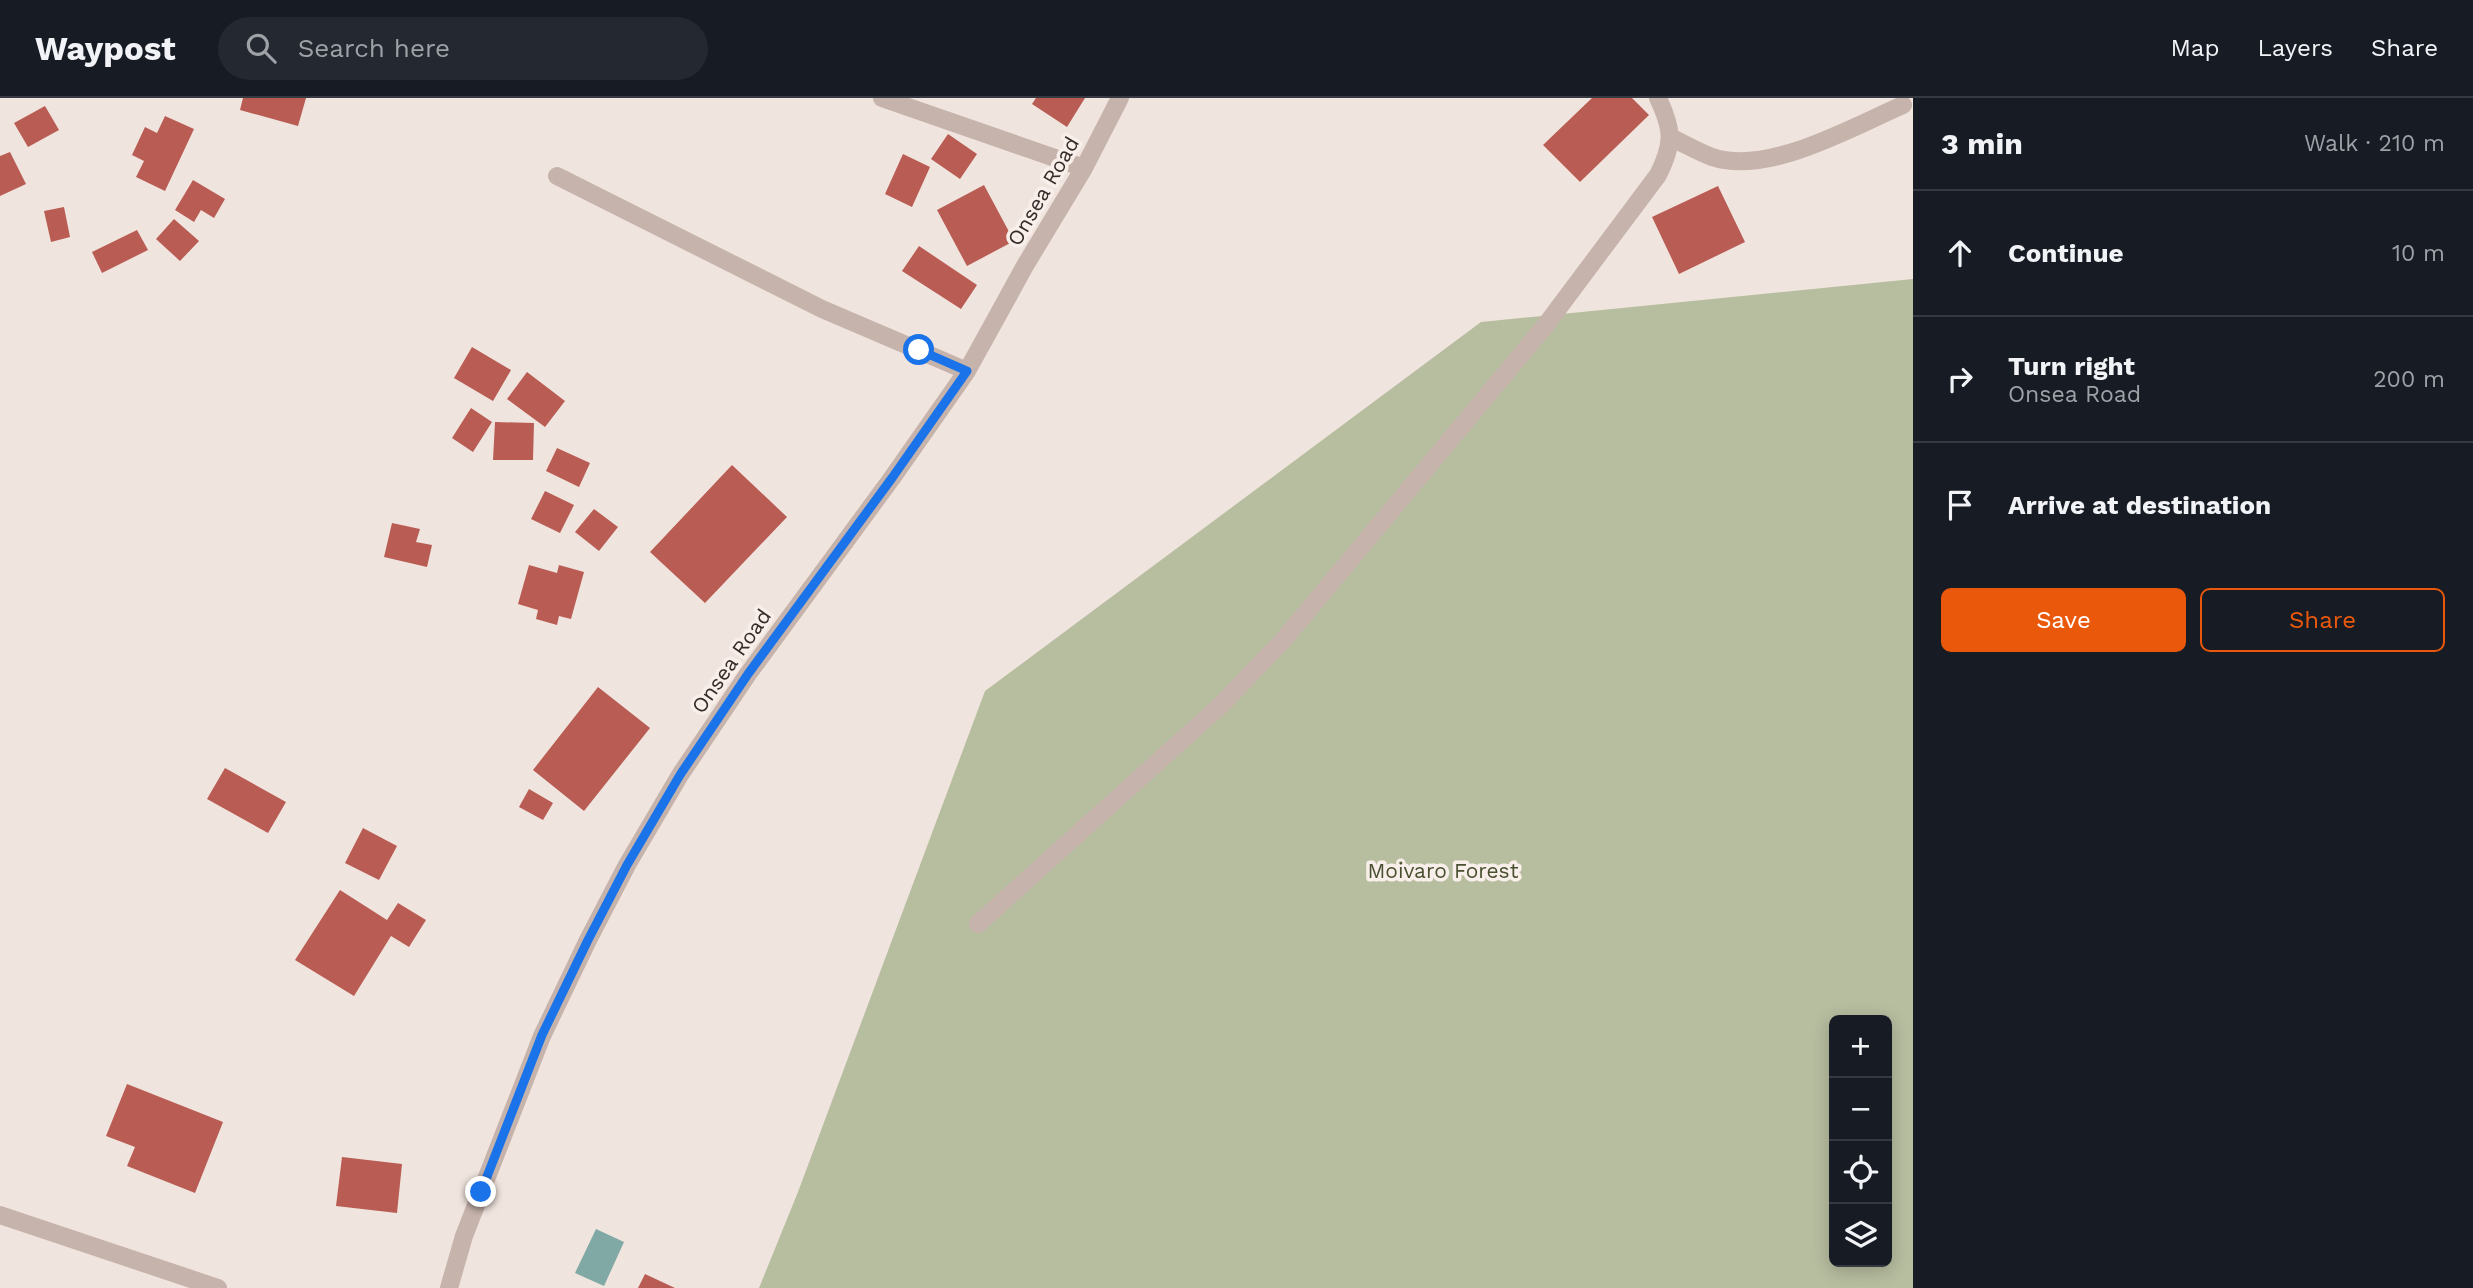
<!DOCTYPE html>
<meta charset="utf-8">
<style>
body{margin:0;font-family:"Work Sans",sans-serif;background:#242831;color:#f1f3f6}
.controls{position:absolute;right:21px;bottom:21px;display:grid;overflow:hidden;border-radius:10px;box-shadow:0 4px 18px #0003}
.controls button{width:63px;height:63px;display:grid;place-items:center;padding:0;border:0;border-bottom:2px solid #363941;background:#171b24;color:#f1f3f6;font:35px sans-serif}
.stop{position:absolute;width:21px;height:21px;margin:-16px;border:5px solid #1a73e8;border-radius:50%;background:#fff}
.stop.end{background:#1a73e8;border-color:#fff;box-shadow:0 2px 7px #0008}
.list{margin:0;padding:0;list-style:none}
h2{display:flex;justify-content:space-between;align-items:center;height:91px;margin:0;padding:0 28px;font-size:30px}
h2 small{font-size:23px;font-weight:400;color:#9ea1a6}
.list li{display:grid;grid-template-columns:46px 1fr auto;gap:21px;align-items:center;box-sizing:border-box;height:126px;padding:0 28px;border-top:2px solid #363941}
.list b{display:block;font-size:26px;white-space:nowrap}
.list p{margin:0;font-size:23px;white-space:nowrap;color:#9ea1a6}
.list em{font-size:23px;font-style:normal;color:#9ea1a6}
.actions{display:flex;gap:14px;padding:21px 28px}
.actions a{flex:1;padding:16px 0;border:2px solid #ea580c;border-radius:10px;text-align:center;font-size:24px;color:#ea580c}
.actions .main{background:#ea580c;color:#fff}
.icon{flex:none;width:38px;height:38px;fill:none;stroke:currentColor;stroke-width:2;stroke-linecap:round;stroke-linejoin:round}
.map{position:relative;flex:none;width:1913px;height:1190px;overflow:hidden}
header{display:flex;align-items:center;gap:42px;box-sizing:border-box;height:98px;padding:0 35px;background:#171b24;border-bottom:2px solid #363941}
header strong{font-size:33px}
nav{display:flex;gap:38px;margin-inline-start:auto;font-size:24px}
.search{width:490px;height:63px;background:#242831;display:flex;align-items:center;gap:18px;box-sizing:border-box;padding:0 24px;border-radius:38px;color:#9ea1a6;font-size:26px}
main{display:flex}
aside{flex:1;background:#171b24}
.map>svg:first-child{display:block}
.green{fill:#b7bd9f;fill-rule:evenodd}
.water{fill:#80a9a5}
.building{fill:#b95c53}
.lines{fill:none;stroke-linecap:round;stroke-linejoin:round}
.street{stroke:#c6b3ab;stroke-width:18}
.route{stroke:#1a73e8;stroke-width:9}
.labels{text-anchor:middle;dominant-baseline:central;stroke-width:7;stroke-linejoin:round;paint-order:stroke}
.street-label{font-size:21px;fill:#352b29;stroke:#f8efea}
.park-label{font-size:21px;fill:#495030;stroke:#f8efea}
</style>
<header>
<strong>Waypost</strong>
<div class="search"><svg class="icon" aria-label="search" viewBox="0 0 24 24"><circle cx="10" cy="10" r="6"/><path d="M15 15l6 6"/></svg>Search here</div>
<nav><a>Map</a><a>Layers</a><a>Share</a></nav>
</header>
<main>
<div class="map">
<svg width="1913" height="1190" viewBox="0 0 1913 1190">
<rect width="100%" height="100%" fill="#f0e4de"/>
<!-- green -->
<path class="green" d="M1913,181V1190H759L798,1094L985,593L1481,224ZM1834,922H1887V1164H1834Z"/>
<!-- water -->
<path class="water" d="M596,1131L624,1144L604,1188L575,1175Z"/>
<!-- building -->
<path class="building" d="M243,0H306L298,28L240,12Z
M1036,0H1085L1067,29L1032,6Z
M1592,0H1632L1649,17L1580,84L1543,47Z
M45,8L59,32L28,49L14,25Z
M165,18L194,31L165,93L136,79L144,63L132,57L145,29L157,35Z
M948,36L977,56L960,81L931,61Z
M10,54L26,86L0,98V58Z
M903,56L930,69L912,109L885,96Z
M193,82L225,101L214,120L201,112L194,124L175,112Z
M984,87L1014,143L967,168L937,112Z
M1718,88L1745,144L1679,176L1652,119Z
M64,109L70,139L51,144L44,113Z
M174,121L199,143L180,163L156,141Z
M137,132L148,152L102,175L92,154Z
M919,148L977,187L961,211L902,173Z
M472,249L511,272L493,303L454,280Z
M527,274L565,303L545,329L507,301Z
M471,310L492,324L473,354L452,340Z
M495,324L534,325L533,362H493Z
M557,350L590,365L579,389L546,373Z
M732,367L787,419L705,505L650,454Z
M545,393L574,407L560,435L531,421Z
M594,411L618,429L599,453L575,434Z
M392,425L420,431L416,444L432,447L427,469L384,459Z
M529,467L557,475L559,467L584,474L571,521L559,518L557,527L536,521L538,512L518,506Z
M598,589L650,630L584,713L533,672Z
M225,670L286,704L268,735L207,701Z
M529,691L553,705L543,722L519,709Z
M363,730L397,748L379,782L345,765Z
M340,792L387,822L398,805L426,822L409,849L391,838L354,898L295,862Z
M127,986L223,1024L195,1095L127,1068L135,1049L106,1038Z
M342,1059L402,1066L397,1115L336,1108Z
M645,1176L675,1190H638Z"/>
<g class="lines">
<!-- street -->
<path class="street" d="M882,0L1084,70
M1672,40C1685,46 1698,54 1712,59C1768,78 1852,29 1903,7
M557,78L822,211L967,273
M978,826L1222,606L1285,540L1545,228L1658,77C1674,45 1673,32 1658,0
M0,1117L218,1190
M449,1190L464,1138L542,938L588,842L627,767L680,677L748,576L892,380L967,273L1026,166L1084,70L1120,0"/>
</g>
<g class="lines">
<!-- route -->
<path class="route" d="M481,1094L542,937L588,842L627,767L680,677L748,576L892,380L967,273L919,252"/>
</g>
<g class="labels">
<!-- street labels -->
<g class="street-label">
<text transform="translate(1043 93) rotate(-60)">Onsea Road</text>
<text transform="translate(731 563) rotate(-55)">Onsea Road</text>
</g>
<!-- park labels -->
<g class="park-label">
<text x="1443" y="772">Moivaro Forest</text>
</g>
</g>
</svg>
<div class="controls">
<button>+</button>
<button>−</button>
<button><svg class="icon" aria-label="locate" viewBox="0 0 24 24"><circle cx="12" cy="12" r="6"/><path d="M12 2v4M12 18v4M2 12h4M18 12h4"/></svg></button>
<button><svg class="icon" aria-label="layers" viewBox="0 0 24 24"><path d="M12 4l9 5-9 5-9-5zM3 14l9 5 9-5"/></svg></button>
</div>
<div class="stop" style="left:919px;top:252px"></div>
<div class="stop end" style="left:481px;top:1094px"></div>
</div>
<aside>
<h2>3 min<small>Walk · 210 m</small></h2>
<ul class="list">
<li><svg class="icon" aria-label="ahead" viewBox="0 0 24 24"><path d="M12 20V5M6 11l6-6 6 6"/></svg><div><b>Continue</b></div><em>10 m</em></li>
<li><svg class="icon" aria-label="right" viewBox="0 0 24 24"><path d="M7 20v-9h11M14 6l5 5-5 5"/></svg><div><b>Turn right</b><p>Onsea Road</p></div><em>200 m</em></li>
<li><svg class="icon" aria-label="arrive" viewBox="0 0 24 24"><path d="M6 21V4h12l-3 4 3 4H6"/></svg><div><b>Arrive at destination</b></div></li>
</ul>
<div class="actions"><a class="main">Save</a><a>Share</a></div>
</aside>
</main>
